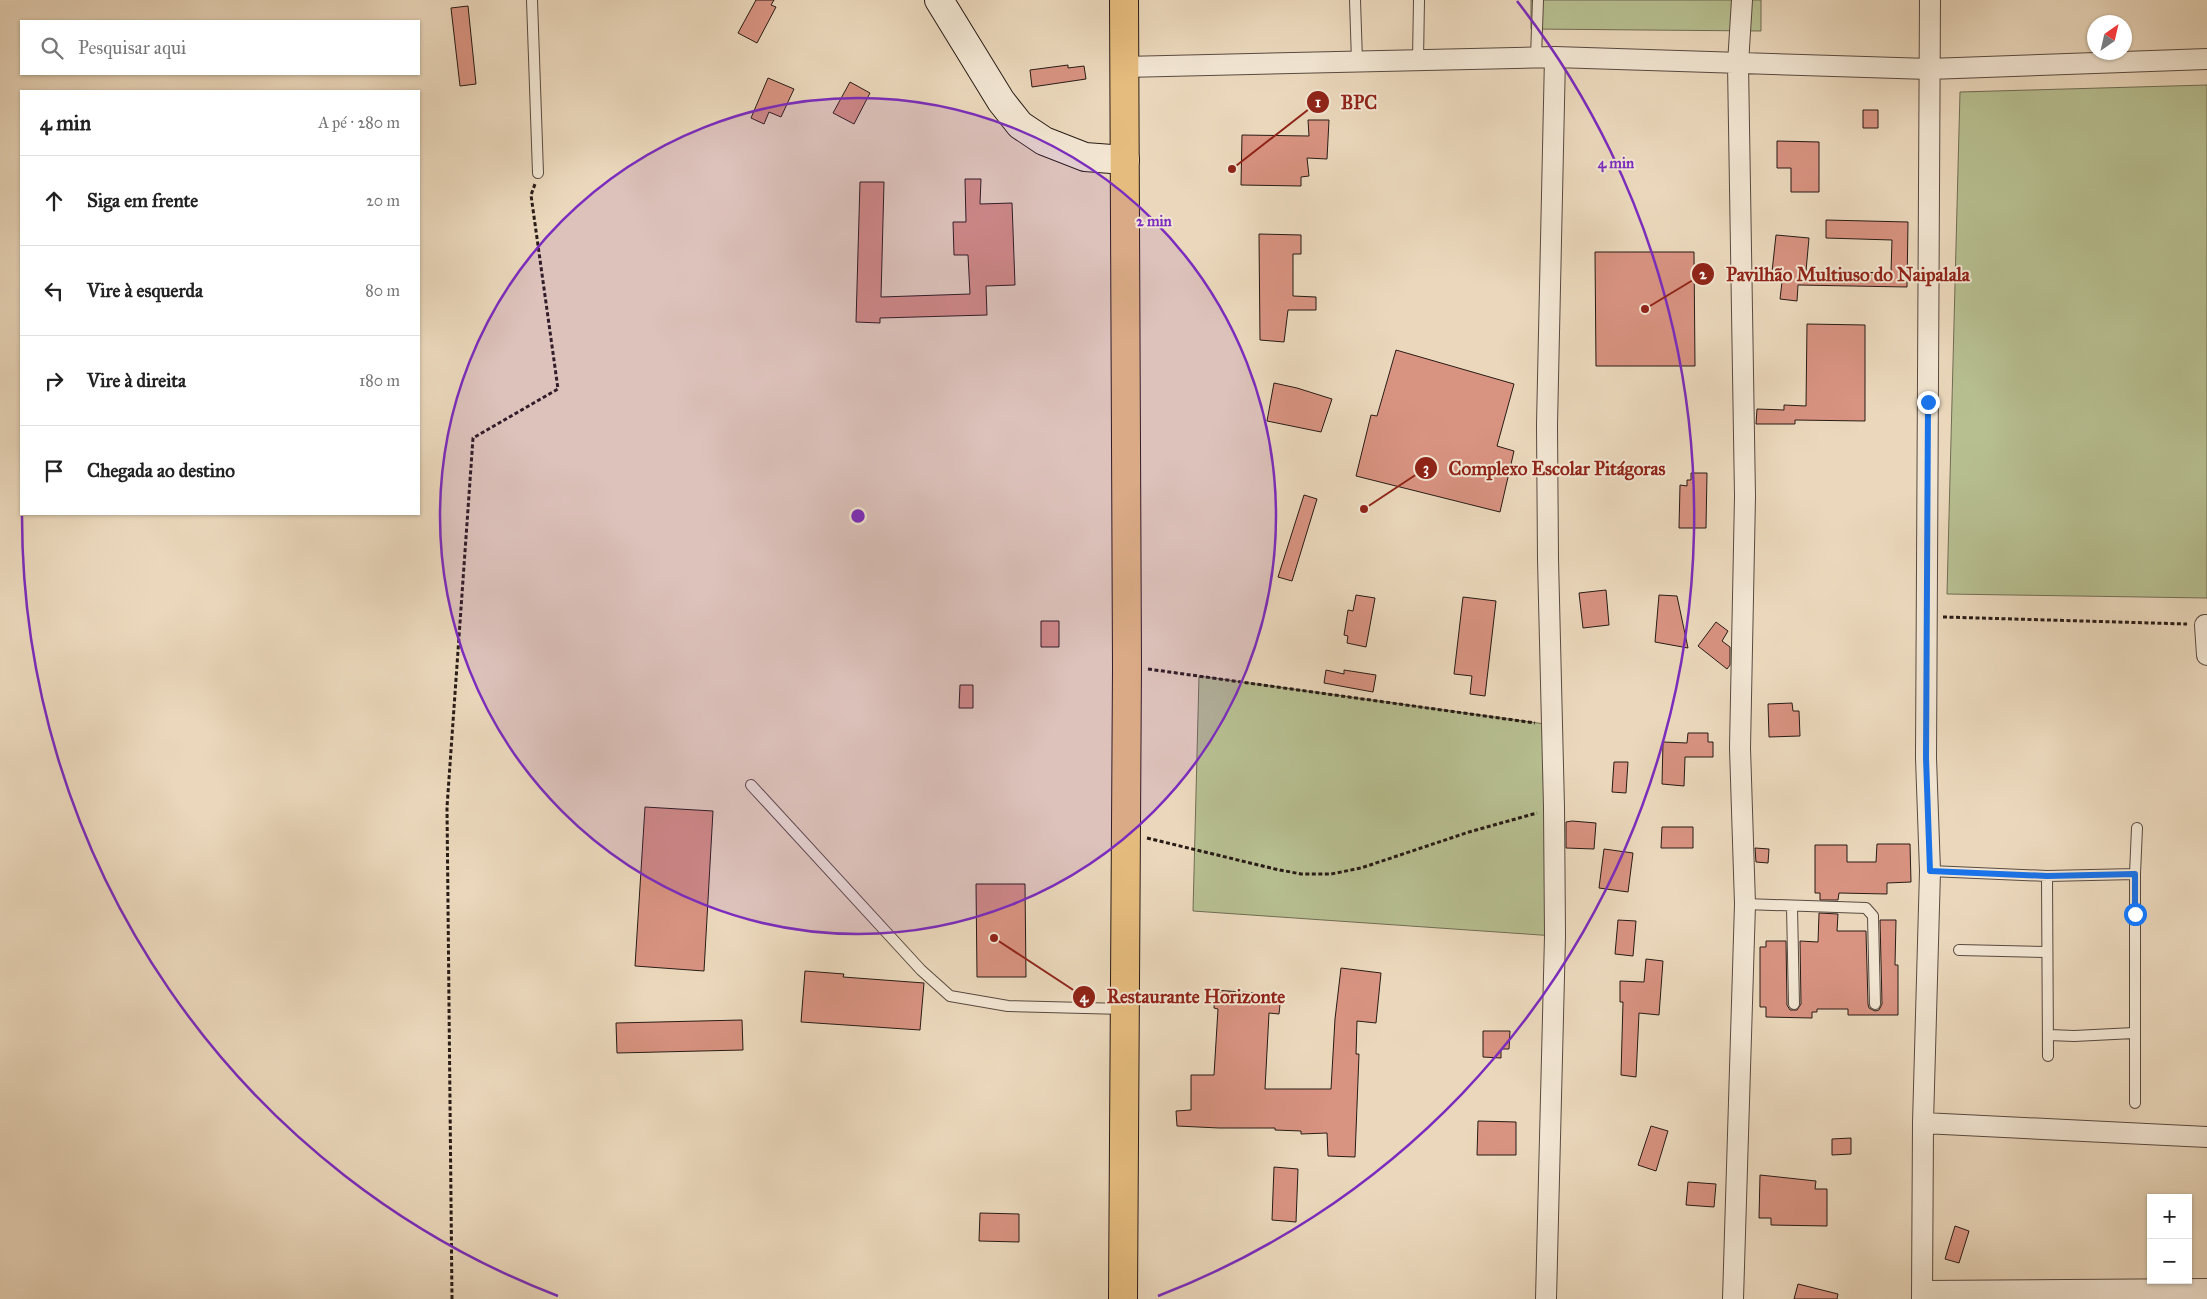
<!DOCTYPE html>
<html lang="pt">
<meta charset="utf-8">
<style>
body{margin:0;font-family:"IM FELL Great Primer",serif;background:#f2f2f2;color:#222}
.controls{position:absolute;right:15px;bottom:15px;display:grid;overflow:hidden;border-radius:0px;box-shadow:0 1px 4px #0004}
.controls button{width:45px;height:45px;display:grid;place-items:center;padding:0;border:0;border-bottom:1px solid #e0e0e0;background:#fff;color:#222;font:25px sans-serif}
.compass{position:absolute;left:2087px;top:15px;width:45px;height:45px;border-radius:50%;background:#fff;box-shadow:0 1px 4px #0004;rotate:34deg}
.stop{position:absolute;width:15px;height:15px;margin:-11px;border:4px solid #1a73e8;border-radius:50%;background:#fff}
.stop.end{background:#1a73e8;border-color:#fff;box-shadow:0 1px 5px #0008}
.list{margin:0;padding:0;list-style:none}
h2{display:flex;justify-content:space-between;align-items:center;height:65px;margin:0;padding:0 20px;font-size:21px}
h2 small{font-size:16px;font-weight:400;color:#767676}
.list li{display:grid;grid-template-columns:32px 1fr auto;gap:15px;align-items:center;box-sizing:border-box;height:90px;padding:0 20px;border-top:1px solid #e0e0e0}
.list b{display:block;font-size:19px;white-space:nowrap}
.list em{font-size:16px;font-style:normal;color:#767676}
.icon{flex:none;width:28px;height:28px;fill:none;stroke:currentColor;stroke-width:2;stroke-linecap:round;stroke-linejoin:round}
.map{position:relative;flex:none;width:2207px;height:1299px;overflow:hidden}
.search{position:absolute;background:#fff;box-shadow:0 1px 4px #0004;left:20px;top:20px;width:400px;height:55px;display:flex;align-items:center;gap:12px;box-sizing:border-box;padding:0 18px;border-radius:0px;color:#767676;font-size:19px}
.panel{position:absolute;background:#fff;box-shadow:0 1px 4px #0004;left:20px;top:90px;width:400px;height:425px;border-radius:0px}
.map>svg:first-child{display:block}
.green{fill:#b7bf91;stroke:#706d54}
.building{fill:#d89381;stroke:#281b16}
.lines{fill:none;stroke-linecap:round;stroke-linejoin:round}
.lane-casing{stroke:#594a40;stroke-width:12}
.street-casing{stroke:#594a40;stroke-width:22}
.secondary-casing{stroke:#281b16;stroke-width:30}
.primary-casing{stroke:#281b16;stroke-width:30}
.path{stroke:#281b16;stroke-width:3;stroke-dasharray:4 2.5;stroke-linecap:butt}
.lane{stroke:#f2e6d3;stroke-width:10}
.street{stroke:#f2e6d3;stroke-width:20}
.secondary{stroke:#f2e6d3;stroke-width:28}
.primary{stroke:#e6bc7e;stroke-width:28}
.route{stroke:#1a73e8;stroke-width:6}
.ring{fill:none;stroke:#7b2cbf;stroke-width:2.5}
.centre{fill:#7b2cbf;stroke:#f2e6d3;stroke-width:2.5}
.ring-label{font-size:15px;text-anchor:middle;font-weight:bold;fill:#7b2cbf;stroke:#f2e6d3;stroke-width:4;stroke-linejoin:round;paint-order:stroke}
.leader{fill:none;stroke:#8f2418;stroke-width:2}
.callout-dot{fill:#8f2418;stroke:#f2e6d3;stroke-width:2}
.mark-label{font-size:15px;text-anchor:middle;font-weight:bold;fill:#fff}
.callout-label{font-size:19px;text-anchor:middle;font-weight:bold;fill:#8f2418;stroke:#f2e6d3;stroke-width:4;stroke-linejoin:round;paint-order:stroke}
</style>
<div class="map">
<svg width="2207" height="1299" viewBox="0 0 2207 1299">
<rect width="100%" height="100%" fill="#ebd8bc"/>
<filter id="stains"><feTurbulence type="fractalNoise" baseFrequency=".004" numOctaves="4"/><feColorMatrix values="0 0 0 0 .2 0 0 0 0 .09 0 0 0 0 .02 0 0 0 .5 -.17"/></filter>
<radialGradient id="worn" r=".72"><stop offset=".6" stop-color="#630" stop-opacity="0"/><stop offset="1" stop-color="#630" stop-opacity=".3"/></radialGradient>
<!-- green -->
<path class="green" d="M1531,0H1761V31L1531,29Z
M2207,85V598L1947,594L1960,92Z
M1199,676L1552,725L1555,936L1193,911Z"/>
<!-- building -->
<path class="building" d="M756,0H774L771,5L776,7L757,43L738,33Z
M468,6L476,84L460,86L451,8Z
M1068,65V68L1084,66L1086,79L1032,87L1030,70Z
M768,78L794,89L781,117L769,112L764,124L751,118Z
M850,82L870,93L854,124L833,113Z
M1863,110H1878V128H1863Z
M1308,120H1329L1327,159L1307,158L1309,176L1301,177V186L1241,185L1242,135L1309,136Z
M1777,141L1819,142V192H1791V168H1777Z
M965,179H981L980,204L1012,203L1015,285L986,286L987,315L880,318V323L856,322L860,182H884L881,297L970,294L968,255H954L953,222H966Z
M1826,220L1908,222L1907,287L1798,285L1797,301L1780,299L1782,282L1771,281L1776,235L1809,238L1806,271L1891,273L1892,240L1826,238Z
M1259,234L1301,235V254H1293V296L1316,297V310H1288L1284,342L1260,340Z
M1595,252H1694L1695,366H1596Z
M1807,324L1865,325V421L1795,420V424H1756L1757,409L1784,410V405L1806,406Z
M1396,350L1514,384L1497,446L1514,451L1500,512L1356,476L1371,415L1377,416Z
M1274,383L1297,388L1332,399L1321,432L1267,421Z
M1691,473H1707L1706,528H1679L1680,485L1687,486V480H1691Z
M1304,495L1317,499L1292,581L1278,577Z
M1606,590L1609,625L1583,628L1579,593Z
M1356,595L1375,598L1366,647L1347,643L1348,636L1344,635L1348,610L1353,611Z
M1659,595L1677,596L1688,648L1655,642Z
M1463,597L1496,601L1485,696L1470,694L1472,676L1454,674Z
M1041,621H1059V647H1041Z
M1716,622L1728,631L1722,641L1730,647V665L1727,669L1698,646Z
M1326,670L1344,674V670L1376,675L1373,692L1324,683Z
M960,685H973V708H959Z
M1792,703L1793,711H1799L1800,736L1769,737L1768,704Z
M1688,733H1708V742H1713V757H1685L1684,786L1662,784L1663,742L1687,743Z
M1614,762H1628L1626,793L1612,792Z
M645,807L713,811L704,971L635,966Z
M1572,821L1596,823L1594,849L1566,848V822Z
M1662,827H1693V848H1661Z
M1877,844H1910L1911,882L1887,883V894L1839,893L1838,900H1820V893H1815V845H1847V862H1876Z
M1755,848L1769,849L1768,863L1756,862Z
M1604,849L1633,853L1628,892L1599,888Z
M976,884H1025L1026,977H977Z
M1819,913L1838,914L1837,931H1866L1868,1004L1869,1008L1875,1011L1879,1010L1882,1004L1880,920H1896L1895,965H1898V1015H1848V1009H1817V1012H1812V1018L1766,1017V1007H1760V947H1766V941H1786L1787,1005L1790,1010H1797L1801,1004L1800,941L1818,942Z
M1618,920L1636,921L1633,956L1615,954Z
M1646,959L1663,961L1659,1015L1639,1013L1636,1077L1621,1075L1623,1002H1620V981L1644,982Z
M1341,968L1381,973L1376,1023L1357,1021L1356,1054H1359L1355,1157L1328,1156L1327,1133L1301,1134V1131L1275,1130V1128H1219L1177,1126L1176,1111L1191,1110V1075H1214L1218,1009L1214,1008L1215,990L1281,995L1279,1014L1269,1013L1265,1089H1331L1335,1019Z
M805,971L844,974L843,977L924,983L920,1030L801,1022Z
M742,1020L743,1050L617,1053L616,1023Z
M1483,1031H1510L1509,1049H1501V1058L1483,1057Z
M1478,1121L1516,1122V1155H1477Z
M1651,1126L1668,1131L1656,1171L1638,1165Z
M1851,1138V1154L1832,1155V1139Z
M1274,1167L1298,1169L1296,1222L1272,1220Z
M1760,1175L1816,1181L1815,1189H1827V1226L1771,1225V1218H1759Z
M1688,1182L1716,1184L1714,1207L1686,1205Z
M980,1213L1019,1214V1242L979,1241Z
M1955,1226L1969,1231L1959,1263L1945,1259Z
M1798,1284L1838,1294L1837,1299H1794Z"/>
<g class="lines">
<!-- lane casing -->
<g class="lane-casing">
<path id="lane" d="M532,0L538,173
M1355,0L1357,61
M1536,57L1538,0
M1418,60L1419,0
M751,785L921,970L950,996L1008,1006L1124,1009
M1930,871L2047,876L2135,874
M2047,876L2048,1056
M1745,904L1866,908L1873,916L1875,1004
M1792,907L1794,1004
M1959,950L2047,952
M2049,1035L2074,1036L2134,1033
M2135,1103V874L2137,828"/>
</g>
<!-- street casing -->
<g class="street-casing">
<path id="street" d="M1124,67L1555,57L1929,69L2207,59
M2205,625L2207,655
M1923,1123L2207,1137
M1922,1291L2207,1289
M1546,1299L1555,936L1554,807L1548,559L1547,425L1555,57
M1733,1299L1745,904L1740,748L1745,496L1738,64L1742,0
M1922,1299L1923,1123L1930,871L1926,758L1930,0"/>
</g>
<!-- secondary casing -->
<g class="secondary-casing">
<path id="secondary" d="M939,0L1001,101L1020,125L1044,141L1085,157L1125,160"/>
</g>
<!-- primary casing -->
<g class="primary-casing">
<path id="primary" d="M1123,1299L1127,666L1124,0"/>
</g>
<!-- path -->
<path class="path" d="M1943,617L2187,624
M1148,669L1535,723
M1147,838L1275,869L1301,874H1331L1361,868L1469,832L1537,813
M452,1299L447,807L473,438L558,389L531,195L535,184"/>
<!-- lane -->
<use href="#lane" class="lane"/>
<!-- street -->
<use href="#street" class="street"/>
<!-- secondary -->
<use href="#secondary" class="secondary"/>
<!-- primary -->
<use href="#primary" class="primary"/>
</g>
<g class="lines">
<!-- route -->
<path class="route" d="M1928,402L1926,758L1930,871L2047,876L2135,874V914"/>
</g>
<!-- distance rings -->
<circle cx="858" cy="516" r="418" fill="#7b2cbf" fill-opacity=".12"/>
<g class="ring">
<circle cx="858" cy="516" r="418"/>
<path d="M558 1296A836 836 0 0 1 22 516M1517 1A836 836 0 0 1 1158 1296"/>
</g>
<circle cx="858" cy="516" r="8" class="centre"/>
<g class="ring-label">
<text x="1616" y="168">4 min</text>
<text x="1154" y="226">2 min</text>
</g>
<!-- callouts -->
<path class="leader" d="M1232 169L1318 102M1645 309L1703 274M1364 509L1426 468M994 938L1084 997"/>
<g class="callout-dot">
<circle cx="1232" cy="169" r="5"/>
<circle cx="1645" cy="309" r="5"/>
<circle cx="1364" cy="509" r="5"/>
<circle cx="994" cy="938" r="5"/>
<circle cx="1318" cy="102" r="12"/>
<circle cx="1703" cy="274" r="12"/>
<circle cx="1426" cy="468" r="12"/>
<circle cx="1084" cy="997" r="12"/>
</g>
<g class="mark-label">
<text x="1318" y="107">1</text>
<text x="1703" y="279">2</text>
<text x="1426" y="473">3</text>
<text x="1084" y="1002">4</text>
</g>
<g class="callout-label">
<text x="1359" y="109">BPC</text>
<text x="1848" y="281">Pavilhão Multiuso do Naipalala</text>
<text x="1557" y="475">Complexo Escolar Pitágoras</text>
<text x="1196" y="1003">Restaurante Horizonte</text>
</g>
<rect width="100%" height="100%" filter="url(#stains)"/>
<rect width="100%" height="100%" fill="url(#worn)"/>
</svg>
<div class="controls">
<button>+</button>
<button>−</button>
</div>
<svg class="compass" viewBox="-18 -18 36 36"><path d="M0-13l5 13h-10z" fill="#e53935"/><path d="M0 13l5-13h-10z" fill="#767676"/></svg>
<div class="stop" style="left:2135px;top:914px"></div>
<div class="stop end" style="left:1928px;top:402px"></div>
<div class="search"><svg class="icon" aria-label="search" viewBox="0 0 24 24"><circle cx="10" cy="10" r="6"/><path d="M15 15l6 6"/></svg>Pesquisar aqui</div>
<section class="panel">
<h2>4 min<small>A pé · 280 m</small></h2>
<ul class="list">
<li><svg class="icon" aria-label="ahead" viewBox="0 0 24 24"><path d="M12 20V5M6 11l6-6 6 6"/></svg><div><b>Siga em frente</b></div><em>20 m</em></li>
<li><svg class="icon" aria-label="left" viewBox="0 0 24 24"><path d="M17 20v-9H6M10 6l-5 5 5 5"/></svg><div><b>Vire à esquerda</b></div><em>80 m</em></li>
<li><svg class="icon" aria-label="right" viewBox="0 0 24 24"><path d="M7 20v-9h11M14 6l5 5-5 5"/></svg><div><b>Vire à direita</b></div><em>180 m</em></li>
<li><svg class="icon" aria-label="arrive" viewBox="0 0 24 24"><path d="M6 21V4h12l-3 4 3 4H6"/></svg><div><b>Chegada ao destino</b></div></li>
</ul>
</section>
</div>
